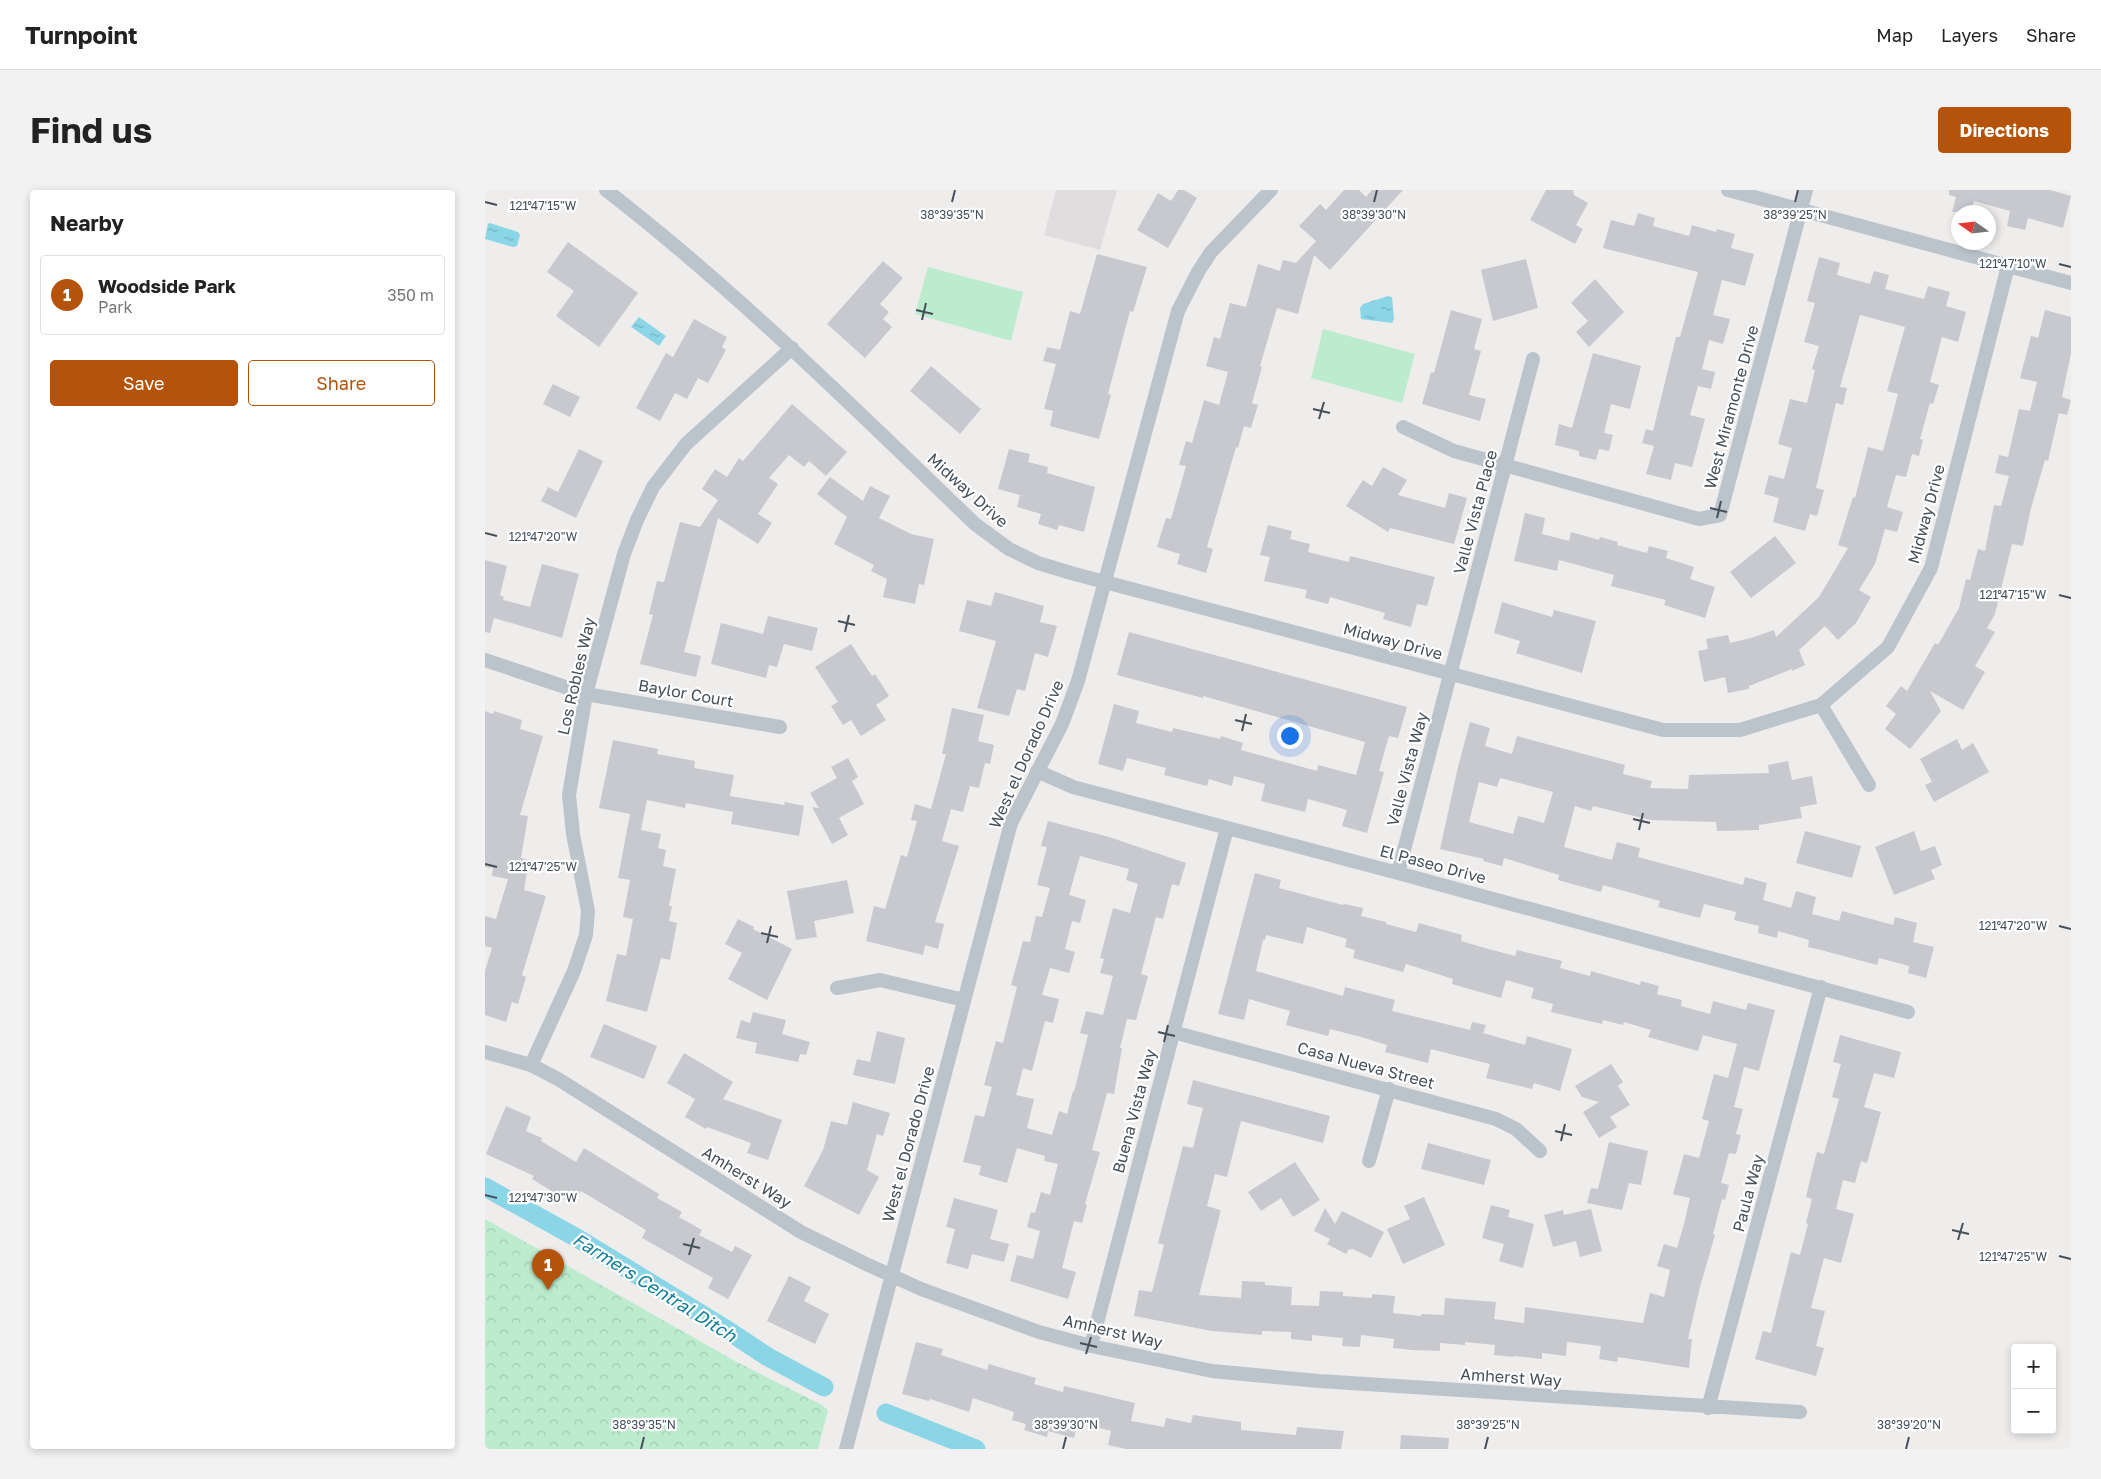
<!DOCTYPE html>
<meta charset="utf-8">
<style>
body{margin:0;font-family:"Golos Text",sans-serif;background:#f2f2f2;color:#222}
.controls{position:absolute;right:15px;bottom:15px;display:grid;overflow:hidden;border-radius:5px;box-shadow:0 2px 8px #0003}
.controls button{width:45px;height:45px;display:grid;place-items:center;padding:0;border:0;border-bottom:1px solid #e0e0e0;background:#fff;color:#222;font:25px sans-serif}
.compass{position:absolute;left:1466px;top:15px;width:45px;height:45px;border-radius:50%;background:#fff;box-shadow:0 2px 8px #0003;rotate:284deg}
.you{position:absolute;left:804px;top:545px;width:18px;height:18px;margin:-12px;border:4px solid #fff;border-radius:50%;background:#1a73e8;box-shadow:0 0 0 8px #1a73e833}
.badge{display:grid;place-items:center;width:32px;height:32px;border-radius:50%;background:#b45309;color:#fff;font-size:16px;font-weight:700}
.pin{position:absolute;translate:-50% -41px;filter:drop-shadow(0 1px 2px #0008)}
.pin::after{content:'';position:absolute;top:26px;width:18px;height:15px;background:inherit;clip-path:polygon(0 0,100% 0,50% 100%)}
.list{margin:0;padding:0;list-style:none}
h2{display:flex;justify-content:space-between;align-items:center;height:65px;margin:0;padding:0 20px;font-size:21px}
h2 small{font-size:16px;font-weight:400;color:#767676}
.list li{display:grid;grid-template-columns:32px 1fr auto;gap:15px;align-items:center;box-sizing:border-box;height:80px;margin:0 10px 10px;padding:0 10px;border:1px solid #e0e0e0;border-radius:5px}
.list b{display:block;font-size:19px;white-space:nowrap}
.list p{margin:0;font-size:16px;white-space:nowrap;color:#767676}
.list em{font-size:16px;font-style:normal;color:#767676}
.actions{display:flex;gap:10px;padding:15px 20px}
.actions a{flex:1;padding:11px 0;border:1px solid #b45309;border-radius:5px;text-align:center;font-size:18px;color:#b45309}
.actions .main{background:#b45309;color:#fff}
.map{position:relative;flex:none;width:1586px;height:1259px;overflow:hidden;border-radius:5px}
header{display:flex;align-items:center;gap:30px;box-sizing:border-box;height:70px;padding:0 25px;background:#fff;border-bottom:1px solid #e0e0e0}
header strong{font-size:24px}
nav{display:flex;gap:28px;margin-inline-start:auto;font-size:18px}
.intro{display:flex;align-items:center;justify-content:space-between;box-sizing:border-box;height:120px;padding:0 30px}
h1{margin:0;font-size:35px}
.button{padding:12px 22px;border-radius:5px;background:#b45309;color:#fff;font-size:18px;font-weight:700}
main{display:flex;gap:30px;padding:0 30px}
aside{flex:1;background:#fff;border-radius:5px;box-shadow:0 2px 8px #0003}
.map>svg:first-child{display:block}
.education{fill:#e0ddde}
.forest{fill:url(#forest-crowns)}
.pitch{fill:#bceccd}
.water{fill:url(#water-ripples)}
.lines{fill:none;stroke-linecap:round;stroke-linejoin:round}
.canal{stroke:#8ad6e7;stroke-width:19}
.building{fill:#c7c9cf;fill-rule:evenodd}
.minor{stroke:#bbc4cb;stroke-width:14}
.ticks{fill:none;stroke:#465059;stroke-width:2}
.labels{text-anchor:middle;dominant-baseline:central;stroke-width:4.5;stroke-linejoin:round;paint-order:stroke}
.street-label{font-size:16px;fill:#465059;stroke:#fff}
.water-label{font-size:18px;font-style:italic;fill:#127f98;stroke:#fff}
.ticks-label{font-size:12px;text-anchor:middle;fill:#465059;stroke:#fff;stroke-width:4.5;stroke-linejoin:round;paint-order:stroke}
</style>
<header>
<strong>Turnpoint</strong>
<nav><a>Map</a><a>Layers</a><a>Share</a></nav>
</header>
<div class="intro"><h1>Find us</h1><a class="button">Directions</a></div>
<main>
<aside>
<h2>Nearby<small></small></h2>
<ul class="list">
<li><span class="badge">1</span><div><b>Woodside Park</b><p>Park</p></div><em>350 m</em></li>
</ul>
<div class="actions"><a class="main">Save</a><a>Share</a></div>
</aside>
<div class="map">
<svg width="1586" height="1259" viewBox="0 0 1586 1259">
<defs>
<pattern id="forest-crowns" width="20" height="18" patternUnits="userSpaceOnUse" patternTransform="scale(1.25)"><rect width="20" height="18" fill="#bceccd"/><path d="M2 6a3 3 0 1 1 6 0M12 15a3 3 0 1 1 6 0" fill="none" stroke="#a3ccb2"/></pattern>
<pattern id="water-ripples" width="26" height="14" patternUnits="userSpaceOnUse" patternTransform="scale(1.25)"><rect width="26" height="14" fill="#8ad6e7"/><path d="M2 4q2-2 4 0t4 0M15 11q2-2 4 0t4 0" fill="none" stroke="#73b0be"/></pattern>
</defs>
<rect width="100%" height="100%" fill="#efecec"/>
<!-- education -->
<path class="education" d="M571,0H632L615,60L559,45Z"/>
<!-- forest -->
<path class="forest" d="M0,1029L250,1171L337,1215L343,1220L333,1259H0Z"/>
<!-- pitch -->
<path class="pitch" d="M443,77L538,102L526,151L430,124Z
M838,139L930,164L917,213L826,188Z"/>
<!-- water -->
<path class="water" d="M5,33L33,42L35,45L32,56L28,57L0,49L3,34Z
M903,106L907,107L909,129L907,133L876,129L875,118L878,114Z
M154,127L181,146L174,156L146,137Z"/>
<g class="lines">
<!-- canal -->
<path class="canal" d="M0,997L92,1048L239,1138L283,1167L339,1197
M401,1223L491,1259"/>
</g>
<!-- building -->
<path class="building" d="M693,0H699L712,8L683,58L652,40L673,3L686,11Z
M859,0H874L881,7L887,0H918L845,80L829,65L813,124L792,118L775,176L777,177L767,213L773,215L766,238L759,236L753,258L751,257L722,357L728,359L721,383L692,374L695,364L672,357L681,328L686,329L701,276L694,275L701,251L707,253L719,210L734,215L743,182L721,176L729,147L735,149L745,113L761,117L773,74L795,81L798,70L811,73L831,51L814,36L835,14L841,20Z
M1061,0H1088L1089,5L1103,13L1091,35L1098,39L1090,54L1045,30Z
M1464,0H1565L1586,6L1578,38L1543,28L1540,40L1522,36L1525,21L1489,11L1486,22H1467L1471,7L1464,5Z
M1153,23L1170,28L1168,36L1204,46L1207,35L1231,42L1232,39L1250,44L1246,58L1269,64L1260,96L1237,90L1228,125L1245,129L1238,154L1224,150L1217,179L1230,182L1226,199L1213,196L1205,225L1220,229L1207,277L1190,273L1186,290L1161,284L1169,256L1157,253L1161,239L1168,241L1191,147H1195L1213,82L1118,58L1126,30L1149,36Z
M83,52L153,103L114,157L71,126L89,101L62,82Z
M612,64L662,77L648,122L645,121L623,204L626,205L614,249L565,236L568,221L559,219L571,174L558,171L562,157L575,160L585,121L595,124Z
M1334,67L1355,73L1352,85L1385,94L1389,81L1404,85L1400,99L1439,109L1443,96L1465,102L1461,116L1481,122L1473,152L1457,147L1445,192L1454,195L1448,214L1445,213L1435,249L1438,250L1434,266L1427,264L1421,287L1411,285L1402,317L1418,322L1412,342L1400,339L1390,374L1374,400L1386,407L1371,433L1353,450L1340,436L1314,460L1320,475L1307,481V479L1264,496V499L1243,503L1240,487L1219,492L1213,461L1223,459L1221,449L1243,445L1245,453L1266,448L1289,440L1291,447L1334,407L1363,358L1353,355L1368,307L1370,308L1383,257L1398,261L1413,204L1402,201L1420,137L1375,125L1355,197L1362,198L1358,215L1351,213L1331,298L1339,300L1332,326L1325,324L1320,341L1288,332L1294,308L1279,304L1284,285L1299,289L1307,258L1293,254L1305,209L1322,213L1330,180L1327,179L1334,156L1319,152L1330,113L1322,111Z
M1041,69L1053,118L1008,131L996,80Z
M398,71L418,88L395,114L404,122L398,129L407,137L380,168L342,134Z
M1110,89L1139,122L1104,157L1091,142L1103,131L1086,113Z
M966,120L997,129L989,159L996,161L984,205L1001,209L995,231L937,214L946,182L949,183Z
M1560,120L1586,127V163L1577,207L1586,210L1582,225L1574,223L1563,271L1560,270L1546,318L1538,356L1527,354L1510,424L1502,438L1510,442L1490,476L1500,482L1478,520L1445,501L1456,521L1425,559L1400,539L1411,524L1401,516L1416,496L1422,501L1450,453L1453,455L1474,418L1481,389L1485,390L1493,359L1500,361L1509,315L1516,316L1524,286L1510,283L1514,265L1523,267L1534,219L1545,221L1552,192L1535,188L1546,146L1553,148Z
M209,129L242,147L237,157L241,160L223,193L213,188L202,209L190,203L175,231L151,218L181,163L188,167Z
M1108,163L1156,176L1145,219L1126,214L1119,243L1128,245L1124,261L1114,259L1111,270L1094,266V261L1070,255L1074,234L1087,238Z
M446,176L496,219L475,244L425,201Z
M68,194L95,207L85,227L58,214Z
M307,214L362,262L341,286L324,271L319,277L304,265L284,288L293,294L273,324L287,333L273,354L233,328L199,462L216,466L211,487L155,474L168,425L164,424L172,391L179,392L195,332L215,337L233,310L217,299L230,279L242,287L254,268L258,271Z
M94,259L118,271L91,328L56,311L63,297L73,302Z
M524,259L545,264L543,272L563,277L562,283L610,297L599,342L574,335L572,340L553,334L556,324L532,317L535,305L513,299Z
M898,277L922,290L913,305L960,318L964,303L982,308L969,354L905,338L903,342L861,316L878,290L887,296Z
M345,287L378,311L385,296L405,306L394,328L426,344L449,349L439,395L434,394L430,414L398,407L402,389L386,381L389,375L349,354L362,327L332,304Z
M1040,323L1060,328L1057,344L1084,351L1086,342L1114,350L1115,347L1133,352L1132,355L1162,363L1164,356L1183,361L1181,368L1209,377L1205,389L1230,397L1220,428L1179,415L1181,410L1126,396L1129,385L1074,370L1072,381L1029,371Z
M783,335L807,341L805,349L825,354L823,362L864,372L865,366L950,387L942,416L932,414L926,437L898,429L900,423L845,407L843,414L820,408L822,400L779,391L785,367L775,365Z
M1290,346L1311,373L1266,408L1245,382Z
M0,370L22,376L15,405L19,407L18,410L45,417L57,374L94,384L77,448L9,428L5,443L0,442Z
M510,402L559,416L555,432L572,436L563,467L550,463L540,501L532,499L524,526L492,518L511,451L474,441L482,410L506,416Z
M1017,412L1067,427L1069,420L1111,431L1097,483L1031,463L1035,451L1009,443Z
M283,426L333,438L327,461L299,454L292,477L284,475L281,488L226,474L236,433L278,444Z
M644,442L922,517L913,548L904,546L894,581L899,582L882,643L857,636L862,620L823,609L820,622L776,611L780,594L749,586L747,596L724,589L722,596L679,585L681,578L642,568L638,581L613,574L629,514L654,521L651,533L687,542L688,538L735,549L736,546L758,553L756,560L832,581L833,575L871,585L880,552L718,506V508L632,485Z
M366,454L387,486L390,484L404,506L391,515L401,530L376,546L366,530L358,535L346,516L353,512L330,477Z
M467,518L499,525L493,551L509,555L505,574L500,573L494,598L485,596L478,622L466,619L457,651L474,656L450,732L459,734L453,759L440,755L438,765L381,751L389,716L400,719L416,665L422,667L432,631L426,630L430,614L446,619L461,564H457Z
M0,521L8,524L9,521L37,530L35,539L58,546L35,625L43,626L36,668L44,670L39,700L61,706L37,785L41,787L33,814L27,812L21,832L0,825V781L7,758L0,756V726L11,729L23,689L7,686L8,678L0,677Z
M985,532L1005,538L1000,556L1027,564L1032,546L1140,575L1138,584L1167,591L1165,598L1203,599L1204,585L1284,583L1283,575L1303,571L1307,590L1327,586L1332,614L1315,617L1317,628L1274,635V640L1232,641L1231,632L1166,630L1108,616L1106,621L1090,616L1079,657L1127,670L1132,652L1155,658L1153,667L1258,695L1260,687L1282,693L1278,710L1306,718L1311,701L1331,707L1327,724L1354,731L1357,721L1408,735L1410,727L1432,733L1428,752L1449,757L1441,788L1423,783L1424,776L1394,768L1392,775L1336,760L1323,757L1324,750L1293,741L1292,748L1273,743L1274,736L1249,730L1251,722L1219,714L1215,728L1173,717L1175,711L1118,695L1116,702L1073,690L1074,685L1019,668L1017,676L998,671L999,669L955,659L973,577ZM1015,588L1068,602L1059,633L1033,626L1028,644L984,632L994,592L1012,597Z
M1472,549L1477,560L1488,553L1504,582L1449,612L1440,595L1447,592L1435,569Z
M128,550L173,559L172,564L210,571L209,578L249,585L245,606L299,615L300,612L319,616L314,646L246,634L248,622L201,613L200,618L162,610L156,640L176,644L173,658L181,660L178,676L191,679L184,716H187L184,731L192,733L185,770L176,768L162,822L121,811L132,764L141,766L148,729L138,727L145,690L133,688L145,624L114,618Z
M363,568L373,587L367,591L379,614L354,628L363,645L347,654L327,617L334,618L325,603L352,588L346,577Z
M563,631L624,647L701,673L694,696L687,694L678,729L671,727L656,784L663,786L651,830L642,829L635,858H637L629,904L622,903L607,960L615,962L600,1014L602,1015L597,1033L589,1031L577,1078L591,1082L583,1109L525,1091L532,1065L548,1069L555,1041L542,1037L546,1022L550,1023L556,1002L565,1005L573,974L559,971L560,966L532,958L522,993L494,985L496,976L478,972L490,925L499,927L507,897L499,895L511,851L518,853L532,797L526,795L538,751L545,752L551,726L557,727L565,698L552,695L562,657L556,656ZM595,666L644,679L641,690L653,694L645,723L628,718L615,768L619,769L615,783L628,786L618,825L601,821L595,843L603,845L589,902L588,901L582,924L574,921L567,945L542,938L549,909L531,905L538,878L547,881L560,831L568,833L574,809L557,805L565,778L584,783L590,762L580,759L587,731L595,733L601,710L584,705Z
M1320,641L1376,656L1367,688L1311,673Z
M1429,641L1436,661L1450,656L1457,675L1446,680L1450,689L1409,705L1390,657Z
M770,683L796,690L794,698L858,715L859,714L878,718L876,726L901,732V734L931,742L934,733L977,745L976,751L1000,758L1030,766L1032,760L1077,771L1075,778L1105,786L1106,781L1155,795L1156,791L1174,796L1172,804L1197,810L1196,816L1225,824L1228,811L1261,820L1263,813L1290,820L1274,881L1259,877L1249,917L1258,919L1251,944L1256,945L1251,964L1244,963L1236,993L1244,995L1240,1010L1237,1009L1228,1044L1230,1045L1215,1097L1203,1149H1207L1204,1178L1133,1167L1132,1172L1114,1169L1116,1156L1082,1152L1081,1166L1057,1163V1169L1029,1166V1167L1009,1165L1010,1155L980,1152V1155L955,1153V1161L927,1160L908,1158L909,1149L876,1145L875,1157L857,1156L858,1148L827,1145V1151L806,1149V1142L777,1141V1145L727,1141L649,1126L654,1100L667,1102L679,1055L673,1053L698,956L708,958L718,918L702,914L708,890L845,926L838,953L756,931L742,987L730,984L722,1016L735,1020L734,1022L736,1020L714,1105L756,1108L757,1091L780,1092V1095L807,1097L806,1115L834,1116L835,1101L858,1102V1106L887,1108V1104L910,1106L908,1123L936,1126V1124L959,1125L960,1108L1011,1112L1009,1129L1039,1133L1040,1117L1158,1133L1165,1103L1179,1107L1185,1080L1172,1076L1179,1054L1192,1058L1199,1034L1205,1008L1188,1004L1199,964L1214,968L1224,931L1217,929L1229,884L1243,888L1252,854L1218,845L1213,861L1163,847L1166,840L1139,832L1138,835L1118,830L1117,834L1066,822L1068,814L1046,808L1049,798L1021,790L1016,808L967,794L968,789L921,774L918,782L868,768L870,760L860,757L862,749L822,737L818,754L781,745L780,750H778L771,781L858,806L860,797L910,810L907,821L985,840L987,832L1001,835L998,843L1040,855L1042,846L1087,859L1075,901L1049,893L1047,899L1001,888L1005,874L973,866L946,859L943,873L900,862L902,855L876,847L845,839L843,846L801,835L805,821L764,809L759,830L733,824Z
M362,690L369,723L329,731L332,747L311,750L302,701Z
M253,729L269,737L268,739L307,759L282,810L243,789L257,763L240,754Z
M268,822L301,830L297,844L325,852L321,865L315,864L313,872L270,863L272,853L251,848L256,830L265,833Z
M119,834L172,856L159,889L105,867Z
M392,841L420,848L410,894L368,885L372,869L385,872Z
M1355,845L1416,862L1409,888L1389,883L1379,917L1396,922L1388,951L1382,973L1376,971L1370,993L1358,990L1351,1019L1369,1024L1356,1073L1339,1068L1326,1118L1340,1121L1331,1156L1339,1158L1331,1186L1270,1169L1278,1141L1286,1143L1306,1062L1315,1065L1323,1034L1321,1033L1327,1009L1321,1007L1327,981L1332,962L1339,964L1354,909L1347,907L1356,874L1348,872Z
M199,863L248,892L238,909L297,930L283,970L262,963L266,953L222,937L221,939L200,927L210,909L182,893Z
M1126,874L1138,892L1133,896L1145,915L1125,927L1132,937L1114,948L1098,922L1114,912L1097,907L1090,896Z
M368,912L405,923L398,946L392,944L382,980L394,987L374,1025L319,996L338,960L346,931L362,935Z
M21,916L46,927L41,941L57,948L56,951L91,972L99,958L174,1004L172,1008L197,1022L194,1027L217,1040L214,1045L247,1062L250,1056L267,1065L243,1109L223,1098L228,1088L157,1048L161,1040L96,1001L88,1014L47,989L49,986L1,964Z
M1124,952L1163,961L1156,995L1144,993L1137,1020L1102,1013L1106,998L1113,999Z
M943,953L1006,970L999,995L936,979Z
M810,972L835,1010L808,1027L796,1008L776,1021L763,1002Z
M939,1007L960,1055L918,1074L902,1039L925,1029L919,1016Z
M469,1008L513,1020L505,1049L524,1054L519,1072L487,1064L483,1079L461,1073L470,1039L461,1037Z
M1006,1015L1025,1020L1023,1027L1049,1034L1038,1078L1014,1071L1019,1054L997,1048Z
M840,1018L850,1034L857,1021L899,1042L886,1068L866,1058L868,1060L864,1059L861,1064L842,1054L845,1049L829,1041Z
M1106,1019L1117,1061L1095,1067L1091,1051L1068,1057L1059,1025L1078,1020L1079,1025Z
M304,1086L326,1097L319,1111L344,1124L330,1154L282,1131Z
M431,1152L458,1159L456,1165L502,1180L504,1174L551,1188L549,1194L578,1202L579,1196L650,1213L646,1231L679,1237L681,1228L706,1233L708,1225L756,1232V1240L811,1245L812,1237L859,1241L856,1259H641L623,1255L626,1241L593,1232L589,1248L563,1241L562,1247L539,1240L541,1234L527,1230L529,1222L488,1208L484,1222L445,1209L444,1211L417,1204Z
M916,1245L964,1248L963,1259H915Z"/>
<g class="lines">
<!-- minor -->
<path class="minor" d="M121,0C253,102 370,219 490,334L524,359L553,373L586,383L1178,540H1255L1336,515L1403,457L1446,378L1523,76
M1243,0L1586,93
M918,237L969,261L1214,329L1235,325L1321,0
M0,470L101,504L295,537
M1336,515L1384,595
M552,581L588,597L913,683L1423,822
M913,683L1048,169
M352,798L395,790L479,810
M688,842L1011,929L1031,939L1055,961
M0,862L46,875L73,889L316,1042L379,1073L436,1099L554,1142L606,1156L727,1181L834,1191L1315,1222
M46,875L89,781L101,745L103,721L88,644L84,605L101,504L139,364L152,330L168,297L201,254L307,158
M884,971L904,899
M606,1156L742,638
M1223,1218L1336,797
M361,1259L526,633L577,534L593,491L693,121L713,82L726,62L786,0"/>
</g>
<!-- ticks -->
<path class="ticks" d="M0,12L12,15M467,12L470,0M889,12L892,0M1310,12L1313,0M1574,74L1586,77M431,120L448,124M437,130L441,113M828,219L845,223M834,229L839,212M1225,318L1242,322M1232,328L1236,311M0,343L12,346M1574,405L1586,408M353,431L370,435M360,442L364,425M750,530L767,534M757,541L761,524M1148,629L1165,633M1154,640L1158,623M0,674L12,677M1574,736L1586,739M276,743L293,747M282,753L286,736M673,842L690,846M679,852L683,835M1070,941L1087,945M1076,951L1080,934M0,1005L12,1008M1467,1040L1484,1044M1473,1050L1478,1033M198,1054L215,1058M204,1065L209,1048M1574,1066L1586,1069M595,1153L612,1157M601,1164L606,1147M156,1259L159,1247M578,1259L581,1247M1000,1259L1003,1247M1421,1259L1424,1247"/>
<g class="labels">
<!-- street labels -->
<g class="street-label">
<text transform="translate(1246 217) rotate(-75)">West Miramonte Drive</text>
<text transform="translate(483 300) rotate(42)">Midway Drive</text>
<text transform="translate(990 322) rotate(-75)">Valle Vista Place</text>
<text transform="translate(1441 324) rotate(-75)">Midway Drive</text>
<text transform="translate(908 451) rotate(15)">Midway Drive</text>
<text transform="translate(91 486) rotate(-77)">Los Robles Way</text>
<text transform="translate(201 503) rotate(10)">Baylor Court</text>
<text transform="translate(541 564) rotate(-66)">West el Dorado Drive</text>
<text transform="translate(922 579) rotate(-75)">Valle Vista Way</text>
<text transform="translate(948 674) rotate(15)">El Paseo Drive</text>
<text transform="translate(881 875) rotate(15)">Casa Nueva Street</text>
<text transform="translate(649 921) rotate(-75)">Buena Vista Way</text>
<text transform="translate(423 954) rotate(-75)">West el Dorado Drive</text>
<text transform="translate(262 987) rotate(32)">Amherst Way</text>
<text transform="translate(1263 1003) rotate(-75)">Paula Way</text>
<text transform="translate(628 1141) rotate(13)">Amherst Way</text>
<text transform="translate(1026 1187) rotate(4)">Amherst Way</text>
</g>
<!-- water labels -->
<g class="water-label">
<text transform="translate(170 1097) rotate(32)">Farmers Central Ditch</text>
</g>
</g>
<g class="ticks-label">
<text x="58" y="20">121°47'15"W</text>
<text x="467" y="29">38°39'35"N</text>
<text x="889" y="29">38°39'30"N</text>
<text x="1310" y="29">38°39'25"N</text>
<text x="1528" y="78">121°47'10"W</text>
<text x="58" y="351">121°47'20"W</text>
<text x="1528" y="409">121°47'15"W</text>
<text x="58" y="681">121°47'25"W</text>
<text x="1528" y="740">121°47'20"W</text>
<text x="58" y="1012">121°47'30"W</text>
<text x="1528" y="1071">121°47'25"W</text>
<text x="159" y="1239">38°39'35"N</text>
<text x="581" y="1239">38°39'30"N</text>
<text x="1003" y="1239">38°39'25"N</text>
<text x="1424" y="1239">38°39'20"N</text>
</g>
</svg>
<div class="controls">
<button>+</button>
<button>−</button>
</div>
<svg class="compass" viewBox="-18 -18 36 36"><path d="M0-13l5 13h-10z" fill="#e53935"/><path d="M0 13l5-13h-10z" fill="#767676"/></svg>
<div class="you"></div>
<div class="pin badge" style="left:63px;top:1100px">1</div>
</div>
</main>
